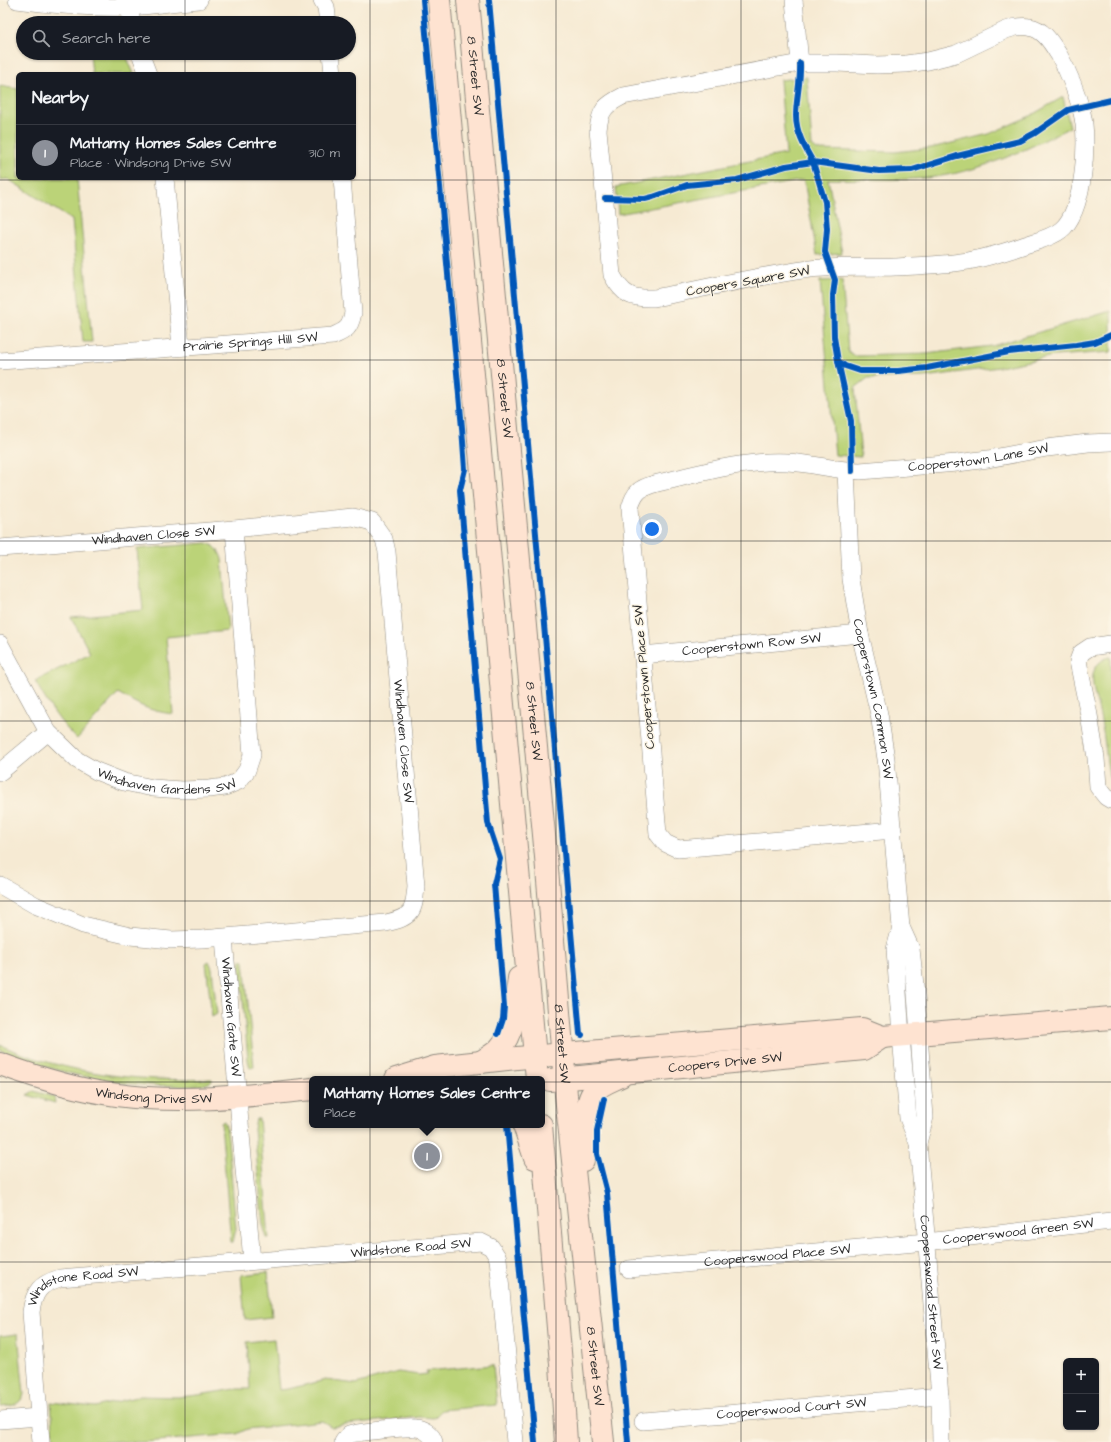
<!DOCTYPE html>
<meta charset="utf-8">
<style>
body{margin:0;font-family:"Architects Daughter",sans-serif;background:#242831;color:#f1f3f6}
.controls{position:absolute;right:12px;bottom:12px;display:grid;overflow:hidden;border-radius:6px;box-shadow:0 1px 3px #0004}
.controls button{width:36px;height:36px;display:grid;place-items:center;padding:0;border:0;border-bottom:1px solid #363941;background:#171b24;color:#f1f3f6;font:20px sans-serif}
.you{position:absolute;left:652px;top:529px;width:14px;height:14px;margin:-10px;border:3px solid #fff;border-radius:50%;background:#1a73e8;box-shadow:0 0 0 6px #1a73e833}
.badge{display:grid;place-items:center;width:26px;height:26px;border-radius:50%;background:#8c9099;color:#fff;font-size:13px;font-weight:700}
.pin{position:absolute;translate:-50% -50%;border:2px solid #fff;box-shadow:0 1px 4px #0006}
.popup{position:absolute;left:309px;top:1076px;width:236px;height:52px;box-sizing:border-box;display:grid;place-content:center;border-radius:6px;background:#171b24;filter:drop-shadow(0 1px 3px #0005);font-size:13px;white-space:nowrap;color:#9ea1a6}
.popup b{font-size:15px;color:#f1f3f6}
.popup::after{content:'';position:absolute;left:50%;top:100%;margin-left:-8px;border:8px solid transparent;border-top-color:#171b24}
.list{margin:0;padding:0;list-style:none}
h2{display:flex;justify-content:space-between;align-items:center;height:52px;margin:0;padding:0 16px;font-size:17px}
h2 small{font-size:13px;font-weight:400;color:#9ea1a6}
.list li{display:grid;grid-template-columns:26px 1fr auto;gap:12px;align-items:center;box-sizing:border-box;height:56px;padding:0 16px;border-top:1px solid #363941}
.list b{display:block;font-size:15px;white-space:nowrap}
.list p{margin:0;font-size:13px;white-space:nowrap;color:#9ea1a6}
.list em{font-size:13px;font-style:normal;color:#9ea1a6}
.icon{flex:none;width:22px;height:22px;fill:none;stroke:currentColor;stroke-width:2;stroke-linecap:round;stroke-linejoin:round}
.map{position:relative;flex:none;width:1111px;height:1442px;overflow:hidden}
.search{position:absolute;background:#171b24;box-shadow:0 1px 3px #0004;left:16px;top:16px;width:340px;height:44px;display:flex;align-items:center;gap:10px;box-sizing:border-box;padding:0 14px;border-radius:22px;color:#9ea1a6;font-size:15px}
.panel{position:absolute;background:#171b24;box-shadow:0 1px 3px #0004;left:16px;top:72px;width:340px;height:108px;border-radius:6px}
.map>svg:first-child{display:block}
.grass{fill:url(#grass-tufts);stroke:#737f52}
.park{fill:#bbd378;stroke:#737f52}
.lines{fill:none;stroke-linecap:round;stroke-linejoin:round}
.street-casing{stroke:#908a7f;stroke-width:18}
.secondary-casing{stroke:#908a7f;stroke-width:24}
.street{stroke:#fff;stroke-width:17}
.secondary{stroke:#fee3d1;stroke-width:22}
.cycleway-casing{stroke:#fcf5e5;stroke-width:8}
.cycleway{stroke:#0057b8;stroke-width:6}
.grid{fill:none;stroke:#2b2b2b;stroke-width:1;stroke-opacity:0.55}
.labels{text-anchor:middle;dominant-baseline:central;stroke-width:3;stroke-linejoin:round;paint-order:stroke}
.street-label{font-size:13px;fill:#2b2b2b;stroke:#fcf5e5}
</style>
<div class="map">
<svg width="1111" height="1442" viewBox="0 0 1111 1442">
<defs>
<pattern id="grass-tufts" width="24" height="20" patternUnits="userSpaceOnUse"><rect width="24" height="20" fill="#bbd378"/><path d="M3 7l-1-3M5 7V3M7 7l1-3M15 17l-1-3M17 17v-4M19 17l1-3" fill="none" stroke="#a1b568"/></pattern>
</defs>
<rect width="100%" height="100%" fill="#fcf5e5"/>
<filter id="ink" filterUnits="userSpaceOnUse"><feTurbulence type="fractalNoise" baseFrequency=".025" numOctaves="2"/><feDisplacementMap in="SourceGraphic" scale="8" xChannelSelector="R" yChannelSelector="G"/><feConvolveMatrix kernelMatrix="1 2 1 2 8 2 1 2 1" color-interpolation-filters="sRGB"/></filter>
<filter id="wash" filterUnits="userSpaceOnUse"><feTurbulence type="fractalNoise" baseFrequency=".012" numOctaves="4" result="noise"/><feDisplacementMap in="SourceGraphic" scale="16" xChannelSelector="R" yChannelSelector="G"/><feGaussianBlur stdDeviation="0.9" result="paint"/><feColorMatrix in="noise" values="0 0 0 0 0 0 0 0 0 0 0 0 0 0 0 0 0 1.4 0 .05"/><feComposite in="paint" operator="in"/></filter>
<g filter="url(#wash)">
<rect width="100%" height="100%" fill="#f6ead3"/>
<!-- grass -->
<path class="grass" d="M241,960L244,961L254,1067L250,1068L248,1060L240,966Z
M209,961L212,968L217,1014L212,1017L206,963Z
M0,1045C67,1074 139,1082 212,1079V1081C202,1088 186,1086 174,1086C114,1085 55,1074 0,1050Z
M34,1091L54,1097L55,1103L27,1095Z
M256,1119H259L269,1238H267L263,1225L254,1129Z
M224,1121L226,1127L228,1139L236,1229L233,1242H231L221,1123Z"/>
<!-- park -->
<path class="park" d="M90,53H125L134,74H92Z
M807,77L812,146L817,150L895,152L931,148L989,134L1030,116L1063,97L1070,127C1025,151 978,173 926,178C893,181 861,179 828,179L842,253L817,255L804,180L618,214L616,187L786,154L780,80Z
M0,86L18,89V178H77L92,342H83L72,220L8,179L0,180Z
M842,280L848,351L855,356L926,354L992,346L1111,311V352L1054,356L999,367L924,377L868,378L855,388L861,457L835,455L820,281Z
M206,543C215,545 219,550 222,559L228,631L166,637L173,714C148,711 139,705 118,693L77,739C59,722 47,703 35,681L90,653L71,617L143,610L137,549Z
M1111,657V782L1109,776C1106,758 1105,739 1101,721C1099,709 1091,687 1093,675C1094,666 1102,658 1111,657Z
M268,1272L272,1317L245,1320L241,1275Z
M18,1334L24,1394C20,1406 11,1406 0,1407V1336Z
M274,1339L279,1390L288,1389L326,1380L356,1384L398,1372L419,1375L427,1374L426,1371L493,1365L497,1405L442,1410L434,1418L420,1417L346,1424L332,1427L322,1421L247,1429L237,1434L145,1442H126L120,1441L103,1442H54L51,1402L95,1407L140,1396L178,1397L198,1395L235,1389H250L247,1342Z"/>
</g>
<g filter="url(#ink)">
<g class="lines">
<!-- street casing -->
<g class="street-casing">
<g id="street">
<path d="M17,0C54,5 91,8 128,7C151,6 175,2 199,0"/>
<path d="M128,0L132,23"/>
<path d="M322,0L326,7L328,23"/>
<path d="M794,0L800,63"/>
<path d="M1016,27C1020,27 1025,26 1029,27C1044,29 1052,44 1059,55C1069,73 1077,93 1082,113C1089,140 1084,212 1061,230C1051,238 1037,241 1025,245C1005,252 983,259 961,262C940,265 917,266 895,267C867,268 838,266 810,269C757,276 706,288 654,298C631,299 623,295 612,275L598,130C600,110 605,105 623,96L800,63H837L877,65L906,64L928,61L956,54L1006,30Z"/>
<path d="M140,53L148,74"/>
<path d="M331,53L333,74"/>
<path d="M165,178L181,347"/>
<path id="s1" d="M0,361L333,336C347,330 350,328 353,313L342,178"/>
<path id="s2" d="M846,471L851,579L860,634L879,714L886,759L901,927L911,949L916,994L925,1117L918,1143"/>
<path id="s3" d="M0,548L234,529L353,517L372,522L384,539L387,552L416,886C414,911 413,917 386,923L202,939L171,940L130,936L83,925L35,905L0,885"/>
<path id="s4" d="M0,644L48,732L77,760L96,771L124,782L153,788L182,790L209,789L225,787L239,781L247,770L252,755L234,529"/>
<path d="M1111,644L1090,647L1081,653L1078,661L1089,715L1096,758L1098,787L1106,797L1111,800"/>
<path id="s5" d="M643,655L860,634"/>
<path d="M0,772L48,732"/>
<path id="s6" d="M893,830L678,849L665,843L658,834L630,508C632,501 634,495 640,490C650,483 664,482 675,479C711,470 750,460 787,462C812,463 835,471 860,471L957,463L988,459L1047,448L1088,443L1111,442"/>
<path id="s7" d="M901,927L895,949L901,1036L908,1118L918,1143L940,1396L941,1442"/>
<path id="s8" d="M224,938L252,1261"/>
<path id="s9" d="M629,1269L926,1242L1111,1221"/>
<path d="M0,1420L39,1417"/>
<path id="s10" d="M643,1421L940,1396"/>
<path id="s11" d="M41,1442L31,1312C34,1291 40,1284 60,1278L481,1242L491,1247L498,1258L515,1442"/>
<path d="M343,1442C344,1440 347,1437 349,1435C355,1432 407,1427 415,1428C423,1428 432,1434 434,1442"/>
</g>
</g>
<!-- secondary casing -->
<g class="secondary-casing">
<g id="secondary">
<path d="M439,0L537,1079"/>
<path id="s12" d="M468,0L546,857L566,1095L603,1442"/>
<path d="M481,1062C487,1058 494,1054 499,1049C516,1031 516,1001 519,978"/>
<path id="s13" d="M0,1064C38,1078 77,1090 117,1095C182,1104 248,1096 312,1089"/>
<path d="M396,1079L435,1067L517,1058L862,1029L882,1037L1111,1018"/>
<path id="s14" d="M550,1080L864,1049L882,1037"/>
<path d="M524,1125L535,1158"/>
<path d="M541,1125L561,1364L566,1442"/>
<path d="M583,1160C583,1146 585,1104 592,1094C599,1084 611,1081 621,1076"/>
</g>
</g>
<!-- street -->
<use href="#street" class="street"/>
<!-- secondary -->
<use href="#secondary" class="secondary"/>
<!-- cycleway casing -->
<g class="cycleway-casing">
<path id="cycleway" d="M423,0L462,428L465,469L460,490L488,823L500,859L494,884L504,1006L503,1019L498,1034
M489,0L580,1034L582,1035
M1111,100L1068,110L1035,133L1020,141L957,156L912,170L879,171L813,162L825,202L827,229L825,252L835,280L833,295L834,337L838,361L845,366L860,371H898L927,368L1009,352L1076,345L1095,342L1111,335
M605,198L645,199L653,197L687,185L737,180L786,166L813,162C805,148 796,133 796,116C796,98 801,82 800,63
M838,361L851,421L852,471
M604,1099L597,1131V1154L607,1193L628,1442
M507,1125L535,1442"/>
</g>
<!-- cycleway -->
<use href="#cycleway" class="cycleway"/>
</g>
</g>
<!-- grid -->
<path class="grid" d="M185,0V23M370,0V1442M556,0V1442M741,0V1442M926,0V1442M185,53V74M185,178V1442M0,180H1111M0,360H1111M0,541H1111M0,721H1111M0,901H1111M0,1082H1111M0,1262H1111"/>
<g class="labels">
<!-- street labels -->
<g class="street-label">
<text stroke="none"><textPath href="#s12" startOffset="76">8 Street SW</textPath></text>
<text transform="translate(748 281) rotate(-10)">Coopers Square SW</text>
<text stroke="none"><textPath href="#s1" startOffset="251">Prairie Springs Hill SW</textPath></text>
<text stroke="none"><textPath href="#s12" startOffset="400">8 Street SW</textPath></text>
<text stroke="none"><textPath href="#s6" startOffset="933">Cooperstown Lane SW</textPath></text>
<text stroke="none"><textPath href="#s3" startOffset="154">Windhaven Close SW</textPath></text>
<text stroke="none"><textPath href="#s5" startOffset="109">Cooperstown Row SW</textPath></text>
<text transform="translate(644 677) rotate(-95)">Cooperstown Place SW</text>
<text stroke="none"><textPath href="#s2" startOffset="230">Cooperstown Common SW</textPath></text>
<text stroke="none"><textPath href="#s12" startOffset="724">8 Street SW</textPath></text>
<text stroke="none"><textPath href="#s3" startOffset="598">Windhaven Close SW</textPath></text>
<text stroke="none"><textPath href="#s4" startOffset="235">Windhaven Gardens SW</textPath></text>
<text stroke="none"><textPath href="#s8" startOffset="79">Windhaven Gate SW</textPath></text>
<text stroke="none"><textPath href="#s12" startOffset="1048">8 Street SW</textPath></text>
<text stroke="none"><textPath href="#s14" startOffset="176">Coopers Drive SW</textPath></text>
<text stroke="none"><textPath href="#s13" startOffset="158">Windsong Drive SW</textPath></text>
<text stroke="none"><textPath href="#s9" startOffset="391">Cooperswood Green SW</textPath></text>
<text stroke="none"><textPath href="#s11" startOffset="531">Windstone Road SW</textPath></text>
<text stroke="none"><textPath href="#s9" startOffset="149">Cooperswood Place SW</textPath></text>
<text stroke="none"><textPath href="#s11" startOffset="197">Windstone Road SW</textPath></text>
<text stroke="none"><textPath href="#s7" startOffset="369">Cooperswood Street SW</textPath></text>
<text stroke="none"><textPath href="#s12" startOffset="1372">8 Street SW</textPath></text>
<text stroke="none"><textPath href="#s10" startOffset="149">Cooperswood Court SW</textPath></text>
</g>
</g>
</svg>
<div class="controls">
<button>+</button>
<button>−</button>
</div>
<div class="you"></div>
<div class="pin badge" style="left:427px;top:1156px">1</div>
<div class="popup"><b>Mattamy Homes Sales Centre</b>Place</div>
<div class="search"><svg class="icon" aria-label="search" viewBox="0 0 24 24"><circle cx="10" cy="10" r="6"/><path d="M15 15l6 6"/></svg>Search here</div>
<section class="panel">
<h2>Nearby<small></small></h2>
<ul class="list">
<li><span class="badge">1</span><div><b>Mattamy Homes Sales Centre</b><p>Place · Windsong Drive SW</p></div><em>310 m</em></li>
</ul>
</section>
</div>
